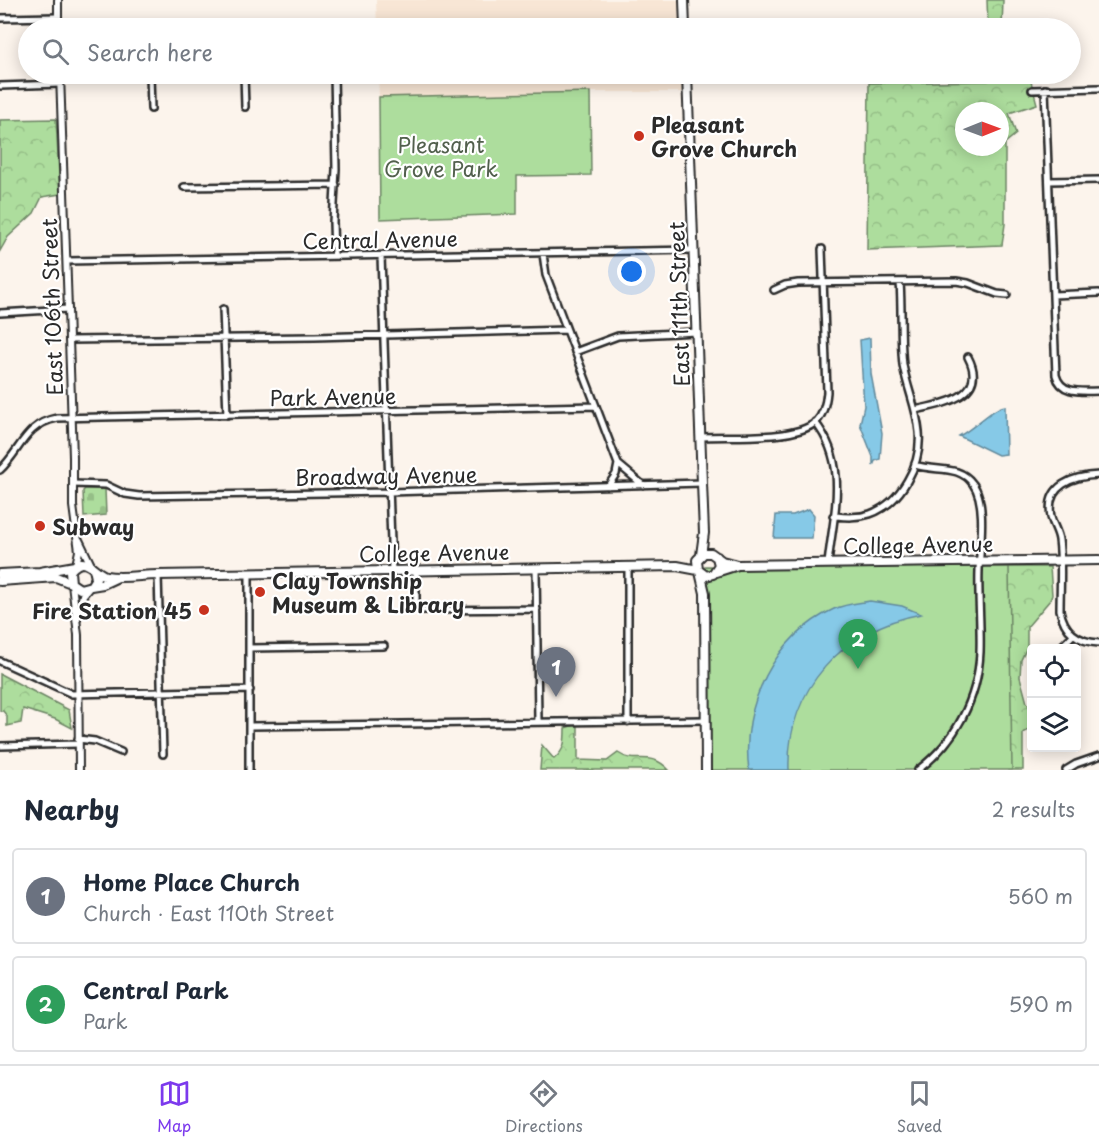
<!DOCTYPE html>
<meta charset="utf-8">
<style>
body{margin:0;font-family:"Playpen Sans",sans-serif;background:#f6f6f7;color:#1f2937}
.controls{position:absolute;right:18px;bottom:18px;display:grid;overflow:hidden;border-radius:6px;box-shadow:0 3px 15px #0003}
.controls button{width:54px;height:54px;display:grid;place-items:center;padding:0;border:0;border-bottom:2px solid #e0e1e3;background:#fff;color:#1f2937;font:30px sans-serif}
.compass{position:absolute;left:955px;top:102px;width:54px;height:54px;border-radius:50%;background:#fff;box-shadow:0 3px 15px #0003;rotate:89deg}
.you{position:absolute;left:632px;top:272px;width:21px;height:21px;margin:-15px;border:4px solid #fff;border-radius:50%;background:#1a73e8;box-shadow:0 0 0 9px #1a73e833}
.badge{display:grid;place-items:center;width:39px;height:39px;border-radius:50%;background:#7c3aed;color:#fff;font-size:20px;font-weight:700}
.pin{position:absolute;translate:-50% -50px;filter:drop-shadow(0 2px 3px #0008)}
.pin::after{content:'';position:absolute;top:32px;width:21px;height:18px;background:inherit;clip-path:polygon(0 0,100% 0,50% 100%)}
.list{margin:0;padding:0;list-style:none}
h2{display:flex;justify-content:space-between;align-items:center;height:78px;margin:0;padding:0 24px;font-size:26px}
h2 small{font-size:20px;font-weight:400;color:#747a83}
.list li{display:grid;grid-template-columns:39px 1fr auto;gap:18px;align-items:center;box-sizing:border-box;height:96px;margin:0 12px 12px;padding:0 12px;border:2px solid #e0e1e3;border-radius:6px}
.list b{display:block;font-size:22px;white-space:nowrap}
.list p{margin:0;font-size:20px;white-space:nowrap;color:#747a83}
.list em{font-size:20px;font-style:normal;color:#747a83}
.icon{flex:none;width:33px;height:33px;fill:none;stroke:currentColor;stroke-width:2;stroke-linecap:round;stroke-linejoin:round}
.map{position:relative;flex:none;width:1099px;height:770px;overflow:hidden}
.search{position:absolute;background:#fff;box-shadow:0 3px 15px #0003;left:18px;right:18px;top:18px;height:66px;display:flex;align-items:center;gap:15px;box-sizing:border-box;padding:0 21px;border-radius:33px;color:#747a83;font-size:22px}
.sheet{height:294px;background:#fff}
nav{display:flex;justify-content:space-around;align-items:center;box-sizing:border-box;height:84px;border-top:2px solid #e0e1e3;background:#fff;font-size:16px;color:#747a83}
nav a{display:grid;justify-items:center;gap:3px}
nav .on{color:#7c3aed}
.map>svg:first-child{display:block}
.built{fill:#f8e6d5}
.forest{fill:url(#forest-crowns);stroke:#6c8464;stroke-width:1.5;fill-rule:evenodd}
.cemetery{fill:url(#cemetery-stones);stroke:#6c8464;stroke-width:1.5}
.green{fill:#addd9d;stroke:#6c8464;stroke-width:1.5}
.water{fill:#86c9e7;stroke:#628a9c;stroke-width:1.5}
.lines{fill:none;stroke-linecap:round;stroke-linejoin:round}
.minor-casing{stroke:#2b2b2b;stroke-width:10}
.tertiary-casing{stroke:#2b2b2b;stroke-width:10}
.secondary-casing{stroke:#2b2b2b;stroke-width:12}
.minor{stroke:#fff;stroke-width:5}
.tertiary{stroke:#fff;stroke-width:6}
.secondary{stroke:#fff;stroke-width:8}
.poi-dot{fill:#c8321e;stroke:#fff;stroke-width:2}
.labels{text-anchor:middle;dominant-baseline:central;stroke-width:4.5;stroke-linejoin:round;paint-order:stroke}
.poi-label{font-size:21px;font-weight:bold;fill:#2b2b2b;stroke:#fff;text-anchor:start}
.park-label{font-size:21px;fill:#52604d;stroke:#fff}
.street-label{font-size:21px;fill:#2b2b2b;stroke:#fff}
</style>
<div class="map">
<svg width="1099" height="770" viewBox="0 0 1099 770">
<defs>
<pattern id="forest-crowns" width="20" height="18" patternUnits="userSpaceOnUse" patternTransform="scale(1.5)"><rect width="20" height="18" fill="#addd9d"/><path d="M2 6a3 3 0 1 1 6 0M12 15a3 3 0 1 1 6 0" fill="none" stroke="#95be87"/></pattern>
<pattern id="cemetery-stones" width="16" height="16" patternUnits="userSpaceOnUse" patternTransform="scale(1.5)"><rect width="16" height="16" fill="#addd9d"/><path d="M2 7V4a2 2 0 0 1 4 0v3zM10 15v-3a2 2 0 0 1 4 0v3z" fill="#95be87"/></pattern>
</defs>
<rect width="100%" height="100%" fill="#fcf4ec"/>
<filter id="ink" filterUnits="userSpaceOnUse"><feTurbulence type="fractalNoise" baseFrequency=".0167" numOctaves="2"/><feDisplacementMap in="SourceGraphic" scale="12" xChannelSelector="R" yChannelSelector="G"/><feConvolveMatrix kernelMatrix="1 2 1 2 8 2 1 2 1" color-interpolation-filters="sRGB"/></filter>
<g filter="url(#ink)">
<!-- built -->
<path class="built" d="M376,0H681L682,28H377Z
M378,74H684L685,92H593L379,97Z"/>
<!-- forest -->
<path class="forest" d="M987,0H1003L1002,28H988Z
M988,74H1029L1037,104L1009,113L1016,134L1005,143V224L1002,245L867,250L869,83L988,81ZM964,111H1000V147H964Z
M56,119L60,194L42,197L34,213L8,237L0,251V120Z
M1004,567H1050L1052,595L1050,600L1027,627V647L1021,660L1020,677L1027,703L1032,710L1031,729L1023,733V770H1008Z
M0,674L69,710L72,728L55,719L23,709L21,723L7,726V716L3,711H0Z
M574,725H578V760L607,761L618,753C637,766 649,749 669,770H540L542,745L554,759C565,750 565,742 565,728Z"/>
<!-- cemetery -->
<path class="cemetery" d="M85,489H105L106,515L84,517L83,491Z"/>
<!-- green -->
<path class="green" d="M590,92L591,175L517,176V214L380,219L379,97Z
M705,566L1009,567L1012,770H707Z"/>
<!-- water -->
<path class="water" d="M870,338L871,374L882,433L880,459L875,461L873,466V457L860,424L864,406L860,340Z
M1005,406L1006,454L998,455L959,436C974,429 990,409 1005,406Z
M809,509L814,515L812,538H774L776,515H793Z
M870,601L902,606L921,614C844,628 786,689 789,770H749C740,706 775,636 834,609C845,604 858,603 870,601Z"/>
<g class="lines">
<!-- minor casing -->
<g class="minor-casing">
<path id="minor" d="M0,18L58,17
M150,74L151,109
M244,74L245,107
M0,86L60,84
M1045,89L1056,375C1061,395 1083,391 1099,391
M1032,90L1099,88
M1049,181L1099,180
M184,187L336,185
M543,254L546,275L618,464L643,485
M334,256L333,222L336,169L334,74
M381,256L392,571
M67,261L694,250
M774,290L785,285L798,283L956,281L968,283L997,294L1007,295
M1053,295L1099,293
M223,309L227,415
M0,313L68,309
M69,340L315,337L566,330
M575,352L618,336L697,332
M915,410C942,404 989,397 968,357
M815,422C850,466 833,514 828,564
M701,437C728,435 795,441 816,422C824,414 826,403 827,392L822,249
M915,465C935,472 959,464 973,484C987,503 980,547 979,570C978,597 981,625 980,652C978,699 955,742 918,770
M0,470C21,450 25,424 57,418L596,406
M1099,475C1073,476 1045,485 1051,517C1053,525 1058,532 1059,540C1062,563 1060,587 1060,610C1064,631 1078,642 1099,643
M73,484L106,485L125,494L139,496L389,492L702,483
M608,486L616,474L618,464
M833,516C846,517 858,518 870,514C901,503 922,464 919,432C917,409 907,388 903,365C900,338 902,310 900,282
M628,567V722
M536,568L538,722
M416,571V602L421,610L537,609
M249,573V770
M158,575L163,754
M250,648L384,646
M1060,648L1073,635
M0,661L72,694L250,690
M250,726L706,720
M78,739L95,741L121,752
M0,746L78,744
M1066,770L1076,764L1099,756"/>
</g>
<!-- tertiary casing -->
<g class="tertiary-casing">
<path id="tertiary" d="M58,0V28
M60,74L73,457V506L79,551L76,565
M79,540L92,567
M72,584L78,635L79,770
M77,619L83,595L88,589"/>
</g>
<!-- secondary casing -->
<g class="secondary-casing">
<path id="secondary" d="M684,0L685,28
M687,74L702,483L704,533L701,555
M717,557L719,565L713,574L706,576L698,570L697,560L704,553H711L722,561L737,565
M94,569L96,578L91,586L80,589L71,583L70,571C73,567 76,564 81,563C91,562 97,574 106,576C123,579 142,575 158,575L677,566L698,570
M700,572L705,593L706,770
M716,572L738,565L1099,560
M0,574L40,572L75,566
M0,581L56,577L71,583
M91,586L103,584L118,577"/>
</g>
<!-- minor -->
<use href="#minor" class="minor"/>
<!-- tertiary -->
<use href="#tertiary" class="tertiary"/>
<!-- secondary -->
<use href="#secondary" class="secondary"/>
</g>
</g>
<!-- markers -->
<g class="poi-dot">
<circle cx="639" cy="136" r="6"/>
<circle cx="40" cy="526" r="6"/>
<circle cx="260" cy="592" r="6"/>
<circle cx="204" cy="610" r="6"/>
</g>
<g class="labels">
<!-- poi labels -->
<g class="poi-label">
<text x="651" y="124">Pleasant<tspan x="651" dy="24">Grove Church</tspan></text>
<text x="52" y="526">Subway</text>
<text x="272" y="580">Clay Township<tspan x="272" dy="24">Museum &amp; Library</tspan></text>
<text x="192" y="610" text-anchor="end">Fire Station 45</text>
</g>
<!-- park labels -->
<g class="park-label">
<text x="441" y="144">Pleasant<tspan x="441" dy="24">Grove Park</tspan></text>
</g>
<!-- street labels -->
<g class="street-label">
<text transform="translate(380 239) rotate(-1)">Central Avenue</text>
<text transform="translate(678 304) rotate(-92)">East 111th Street</text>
<text transform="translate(51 307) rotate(-92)">East 106th Street</text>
<text transform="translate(333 396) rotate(-1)">Park Avenue</text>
<text transform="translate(386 475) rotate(-1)">Broadway Avenue</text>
<text transform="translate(918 544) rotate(-1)">College Avenue</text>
<text transform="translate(434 552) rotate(-1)">College Avenue</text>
</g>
</g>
</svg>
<div class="controls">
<button><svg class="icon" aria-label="locate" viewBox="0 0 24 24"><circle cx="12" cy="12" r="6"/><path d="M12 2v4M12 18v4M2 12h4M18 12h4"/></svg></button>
<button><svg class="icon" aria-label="layers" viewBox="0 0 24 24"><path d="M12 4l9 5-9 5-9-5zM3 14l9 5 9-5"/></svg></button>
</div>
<svg class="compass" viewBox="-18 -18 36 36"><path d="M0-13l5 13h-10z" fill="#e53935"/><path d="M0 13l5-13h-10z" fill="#747a83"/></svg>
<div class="you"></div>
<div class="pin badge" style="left:556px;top:697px;background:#6b7280">1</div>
<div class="pin badge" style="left:858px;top:669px;background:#2e9e5b">2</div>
<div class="search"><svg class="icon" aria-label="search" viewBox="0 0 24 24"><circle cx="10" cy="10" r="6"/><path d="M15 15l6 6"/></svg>Search here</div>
</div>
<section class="sheet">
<h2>Nearby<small>2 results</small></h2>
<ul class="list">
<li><span class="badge" style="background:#6b7280">1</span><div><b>Home Place Church</b><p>Church · East 110th Street</p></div><em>560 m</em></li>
<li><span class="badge" style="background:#2e9e5b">2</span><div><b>Central Park</b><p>Park</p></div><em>590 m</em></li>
</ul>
</section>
<nav>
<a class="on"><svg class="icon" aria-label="map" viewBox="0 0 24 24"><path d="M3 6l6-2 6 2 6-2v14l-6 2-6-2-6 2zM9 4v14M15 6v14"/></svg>Map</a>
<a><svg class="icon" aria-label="directions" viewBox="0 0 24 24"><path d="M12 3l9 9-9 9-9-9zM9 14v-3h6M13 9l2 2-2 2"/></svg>Directions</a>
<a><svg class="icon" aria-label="saved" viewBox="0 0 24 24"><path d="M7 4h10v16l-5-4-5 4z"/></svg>Saved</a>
</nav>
